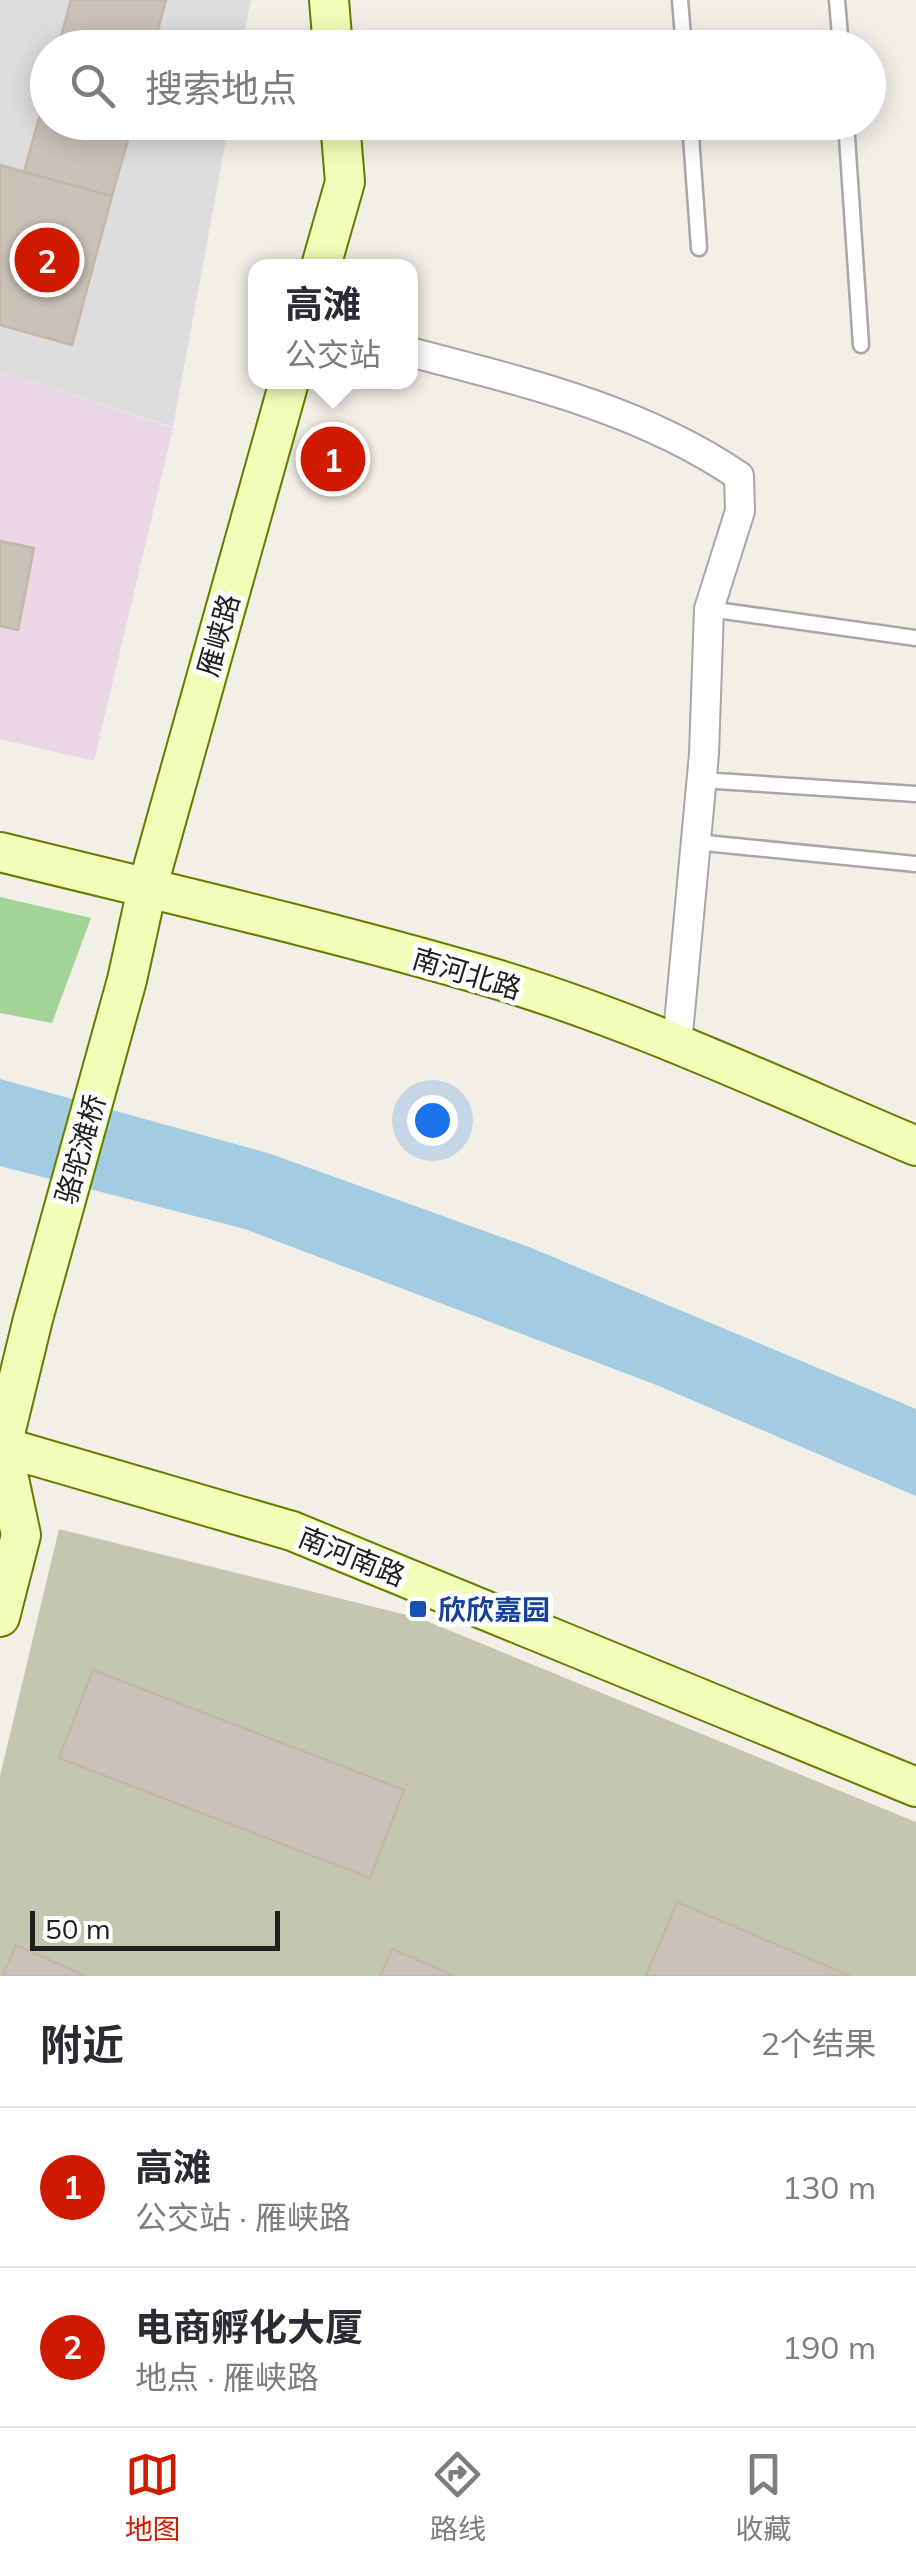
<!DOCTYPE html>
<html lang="zh">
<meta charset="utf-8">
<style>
body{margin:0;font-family:Mulish,"Noto Sans SC",sans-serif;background:#f2f2f3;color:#2b2b33}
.scale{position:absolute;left:30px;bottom:25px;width:250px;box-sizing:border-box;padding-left:10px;border:5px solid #202020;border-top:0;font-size:28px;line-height:35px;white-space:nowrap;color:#202020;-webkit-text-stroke:8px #fff;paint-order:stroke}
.you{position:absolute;left:432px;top:1120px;width:35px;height:35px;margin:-25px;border:8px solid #fff;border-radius:50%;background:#1a73e8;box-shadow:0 0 0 15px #1a73e833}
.badge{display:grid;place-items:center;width:65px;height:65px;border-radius:50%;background:#d01a00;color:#fff;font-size:32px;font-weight:700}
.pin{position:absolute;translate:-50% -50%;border:5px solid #fff;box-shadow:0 2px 10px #0006}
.popup{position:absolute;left:248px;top:259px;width:170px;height:130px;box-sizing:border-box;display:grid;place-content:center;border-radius:20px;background:#fff;filter:drop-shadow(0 2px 8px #0005);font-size:32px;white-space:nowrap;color:#7c7c81}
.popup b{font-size:38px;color:#2b2b33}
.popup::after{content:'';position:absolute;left:50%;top:100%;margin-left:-20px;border:20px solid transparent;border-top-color:#fff}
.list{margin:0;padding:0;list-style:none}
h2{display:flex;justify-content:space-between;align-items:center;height:130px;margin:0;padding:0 40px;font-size:42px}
h2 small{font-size:32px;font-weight:400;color:#7c7c81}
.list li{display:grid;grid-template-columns:65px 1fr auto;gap:30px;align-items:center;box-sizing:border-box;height:160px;padding:0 40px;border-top:2px solid #e1e1e2}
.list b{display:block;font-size:38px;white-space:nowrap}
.list p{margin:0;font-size:32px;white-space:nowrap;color:#7c7c81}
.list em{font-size:32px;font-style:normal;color:#7c7c81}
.icon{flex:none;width:55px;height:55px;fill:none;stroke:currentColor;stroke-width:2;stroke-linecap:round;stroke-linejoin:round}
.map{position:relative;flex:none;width:916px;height:1976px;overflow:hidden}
.search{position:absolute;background:#fff;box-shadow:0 5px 25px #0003;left:30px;right:30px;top:30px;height:110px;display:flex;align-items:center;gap:25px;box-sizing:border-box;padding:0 35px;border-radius:55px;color:#7c7c81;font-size:38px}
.sheet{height:450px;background:#fff}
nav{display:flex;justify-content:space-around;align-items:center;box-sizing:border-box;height:140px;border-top:2px solid #e1e1e2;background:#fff;font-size:28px;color:#7c7c81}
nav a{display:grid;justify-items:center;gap:5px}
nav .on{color:#d01a00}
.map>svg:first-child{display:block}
.residential{fill:#dedddd}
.industrial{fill:#ebd7e5}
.construction{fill:#c4c7b0}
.forest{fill:#a2d497}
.water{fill:#a3cce2}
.building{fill:#cac2b8;stroke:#c4b7a7;stroke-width:2.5}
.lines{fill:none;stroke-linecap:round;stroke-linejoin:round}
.lane-casing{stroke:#a7a7a7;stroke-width:19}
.street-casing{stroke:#a7a7a7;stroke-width:32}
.secondary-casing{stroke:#617e00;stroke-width:42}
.lane{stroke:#fff;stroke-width:14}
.street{stroke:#fff;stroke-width:28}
.secondary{stroke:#f2feb7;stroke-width:38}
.transit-dot{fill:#1a4fb4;stroke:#fff;stroke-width:4}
.labels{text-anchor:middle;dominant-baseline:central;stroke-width:10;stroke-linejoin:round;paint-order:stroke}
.street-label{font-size:28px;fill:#202020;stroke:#fff}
.transit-label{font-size:28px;font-weight:bold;fill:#164399;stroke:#fff;text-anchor:start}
</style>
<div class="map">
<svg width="916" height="1976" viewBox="0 0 916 1976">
<rect width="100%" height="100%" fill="#f1efe6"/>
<!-- residential -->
<path class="residential" d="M0,0H251L242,47L48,48V122L229,123L173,427L0,371Z"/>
<!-- industrial -->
<path class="industrial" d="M0,371L173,428L94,761L0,739Z"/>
<!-- construction -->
<path class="construction" d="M59,1529L419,1618L916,1822V1976H0V1776Z"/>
<!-- forest -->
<path class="forest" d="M0,897L91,918L52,1023L0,1013Z"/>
<!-- water -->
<path class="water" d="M0,1079L271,1154L529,1247L916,1409V1496L659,1386L245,1229L0,1166Z"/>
<!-- building -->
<path class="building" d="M71,0H166L153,48H58Z
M48,86V122H133L112,196L24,172Z
M0,165L112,196L72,345L0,325Z
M0,541L34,548L18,630L0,626Z
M93,1670L404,1790L370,1878L59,1758Z
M677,1902L850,1976H646Z
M16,1945L85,1976H3Z
M392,1949L455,1976H380Z"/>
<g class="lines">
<!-- lane casing -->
<g class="lane-casing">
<path id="lane" d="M680,0L684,48
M837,0L841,48
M690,122L699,248
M846,122L861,345
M709,609L916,638
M701,780L916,794
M695,842L916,864"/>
</g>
<!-- street casing -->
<g class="street-casing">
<path id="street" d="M410,352C524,382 641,409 739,476L740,511L709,609L704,754L677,1045"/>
</g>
<!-- secondary casing -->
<g class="secondary-casing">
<path id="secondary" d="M329,0L333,48
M321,266L345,182L340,122
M0,852C162,892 325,929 486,976C633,1019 774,1086 916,1146
M0,1446L292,1531L916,1787
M0,1617L21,1535L2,1446L33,1319L127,980L147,889L289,382"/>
</g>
<!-- lane -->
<use href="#lane" class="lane"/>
<!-- street -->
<use href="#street" class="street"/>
<!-- secondary -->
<use href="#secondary" class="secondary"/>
</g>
<!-- markers -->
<rect class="transit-dot" x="408" y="1599" width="20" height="20" rx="5"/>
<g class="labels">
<!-- street labels -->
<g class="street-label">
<text transform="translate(218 635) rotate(-74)">雁峡路</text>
<text transform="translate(467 973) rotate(17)">南河北路</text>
<text transform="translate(80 1149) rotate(-74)">骆驼滩桥</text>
<text transform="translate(352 1556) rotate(22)">南河南路</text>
</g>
<!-- transit labels -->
<g class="transit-label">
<text x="438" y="1609">欣欣嘉园</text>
</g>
</g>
</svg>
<div class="scale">50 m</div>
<div class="you"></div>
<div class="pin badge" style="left:333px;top:459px">1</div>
<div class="popup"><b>高滩</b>公交站</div>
<div class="pin badge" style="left:47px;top:260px">2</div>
<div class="search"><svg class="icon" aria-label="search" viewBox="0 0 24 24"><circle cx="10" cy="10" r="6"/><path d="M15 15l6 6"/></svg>搜索地点</div>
</div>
<section class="sheet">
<h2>附近<small>2个结果</small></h2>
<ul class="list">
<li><span class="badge">1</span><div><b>高滩</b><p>公交站 · 雁峡路</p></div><em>130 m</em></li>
<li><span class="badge">2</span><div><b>电商孵化大厦</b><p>地点 · 雁峡路</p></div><em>190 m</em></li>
</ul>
</section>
<nav>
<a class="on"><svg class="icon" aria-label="map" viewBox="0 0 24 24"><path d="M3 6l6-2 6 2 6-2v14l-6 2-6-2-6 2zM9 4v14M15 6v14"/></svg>地图</a>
<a><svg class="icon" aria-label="directions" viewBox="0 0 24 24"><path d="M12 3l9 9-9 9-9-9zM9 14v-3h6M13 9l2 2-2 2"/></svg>路线</a>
<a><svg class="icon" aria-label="saved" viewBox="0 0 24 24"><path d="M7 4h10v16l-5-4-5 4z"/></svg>收藏</a>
</nav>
